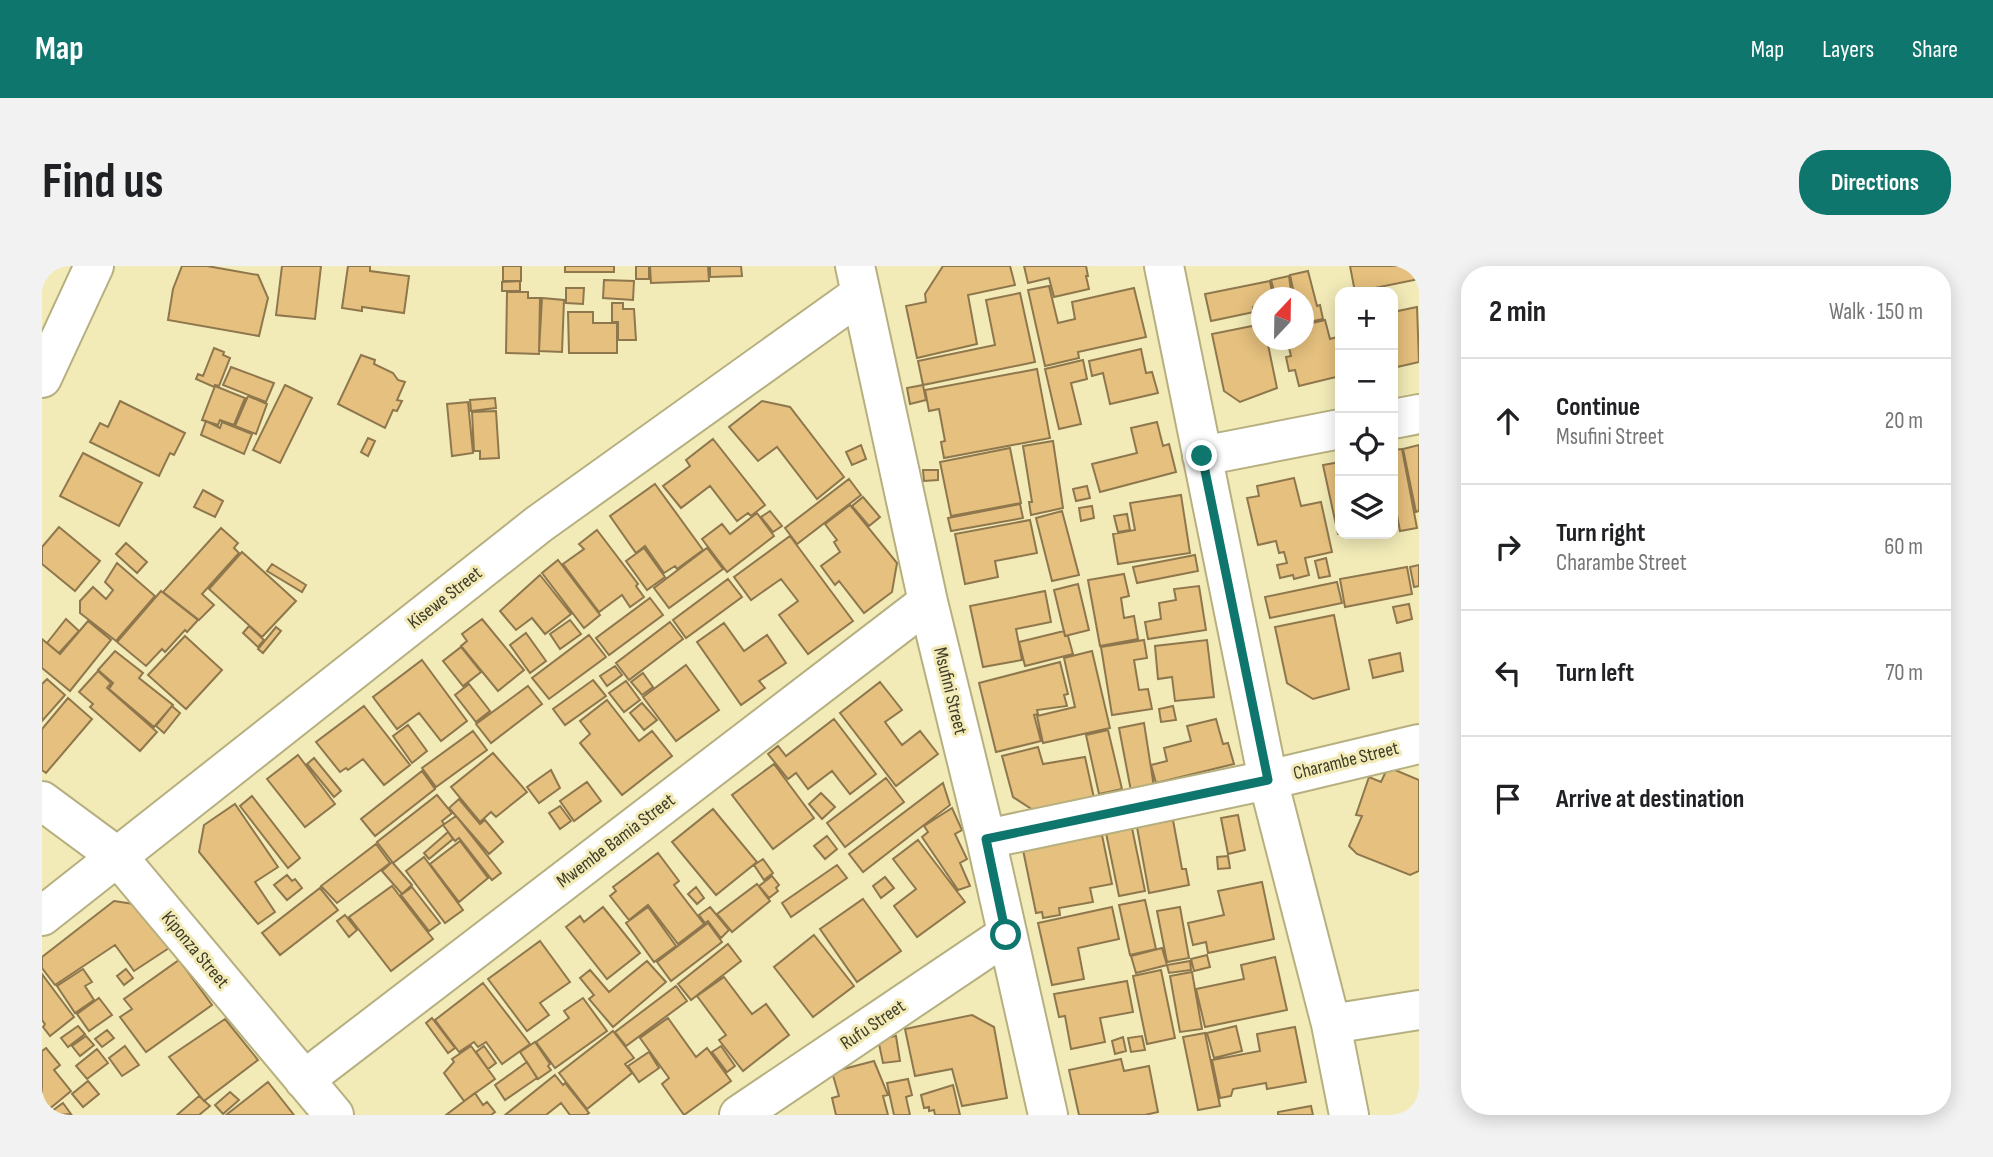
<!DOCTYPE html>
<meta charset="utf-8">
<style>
body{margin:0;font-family:"Sofia Sans Condensed",sans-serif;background:#f2f2f2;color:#202124}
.controls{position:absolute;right:21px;top:21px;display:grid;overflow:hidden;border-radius:14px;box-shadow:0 4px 18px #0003}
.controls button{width:63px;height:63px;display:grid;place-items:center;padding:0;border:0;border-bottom:2px solid #e0e0e0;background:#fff;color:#202124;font:35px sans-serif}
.compass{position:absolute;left:1209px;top:21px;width:63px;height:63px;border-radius:50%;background:#fff;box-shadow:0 4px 18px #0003;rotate:22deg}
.stop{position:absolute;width:21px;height:21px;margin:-16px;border:5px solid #0f766e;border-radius:50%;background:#fff}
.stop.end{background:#0f766e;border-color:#fff;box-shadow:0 2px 7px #0008}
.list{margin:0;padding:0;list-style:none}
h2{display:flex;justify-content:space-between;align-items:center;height:91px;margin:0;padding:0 28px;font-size:30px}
h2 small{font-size:23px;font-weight:400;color:#757577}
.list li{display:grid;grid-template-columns:46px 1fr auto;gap:21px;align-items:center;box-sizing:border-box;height:126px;padding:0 28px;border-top:2px solid #e0e0e0}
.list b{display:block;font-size:26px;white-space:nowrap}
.list p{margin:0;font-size:23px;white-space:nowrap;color:#757577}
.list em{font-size:23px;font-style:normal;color:#757577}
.icon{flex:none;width:38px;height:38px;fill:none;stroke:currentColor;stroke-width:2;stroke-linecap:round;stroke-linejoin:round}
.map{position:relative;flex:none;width:1377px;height:849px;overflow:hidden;border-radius:28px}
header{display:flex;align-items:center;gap:42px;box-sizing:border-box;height:98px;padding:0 35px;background:#0f766e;color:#fff}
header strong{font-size:33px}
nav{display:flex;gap:38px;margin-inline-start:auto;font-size:24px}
.intro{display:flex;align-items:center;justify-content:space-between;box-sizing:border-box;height:168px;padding:0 42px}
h1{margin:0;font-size:49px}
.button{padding:18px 32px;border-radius:28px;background:#0f766e;color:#fff;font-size:24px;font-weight:700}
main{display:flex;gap:42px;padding:0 42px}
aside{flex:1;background:#fff;border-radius:28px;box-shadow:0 4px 18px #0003}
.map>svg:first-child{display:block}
.building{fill:#e5c07e;stroke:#8f774d;stroke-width:2}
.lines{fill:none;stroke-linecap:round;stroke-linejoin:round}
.minor-casing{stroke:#b6af7f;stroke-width:42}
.minor{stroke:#fff;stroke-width:38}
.route{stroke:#0f766e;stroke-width:9}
.labels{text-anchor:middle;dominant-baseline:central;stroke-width:6;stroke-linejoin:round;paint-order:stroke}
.street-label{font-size:19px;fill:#3f3c28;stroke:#f2ebb8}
</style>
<header>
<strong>Map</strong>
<nav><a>Map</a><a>Layers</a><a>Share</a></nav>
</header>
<div class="intro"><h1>Find us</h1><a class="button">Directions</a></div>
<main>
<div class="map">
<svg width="1377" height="849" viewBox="0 0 1377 849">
<rect width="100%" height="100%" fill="#f2ebb8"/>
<!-- building -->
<path class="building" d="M140,0H165L216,9L226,32L217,70L126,54L131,23Z
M240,0H279L273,53L234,49Z
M306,0H328V5L367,10L362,47L320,41V45L300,42Z
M461,0H479V15H461Z
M523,0H572V6H523Z
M594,0H607V13H594Z
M608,0H666L667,15L609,17Z
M668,0H699L700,10L668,11Z
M901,0H968L973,19L926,29L935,78L875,92L864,40L884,36L883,28Z
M982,0H1044L1046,10H1044L1047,23L1012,31L1007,12L986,17Z
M1308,0H1377V13L1313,26Z
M1266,5L1275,40L1278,39L1281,53L1262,57V32H1253L1248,9Z
M1247,10L1250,32H1234L1229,14Z
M562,14L592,15L591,34L561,32Z
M478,15V25H460V16Z
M1228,15L1231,32H1220V39L1211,41L1212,46L1169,55L1163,28Z
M1007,20L1016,57L1033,53L1030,36L1092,22L1104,71L1036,86L1037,92L1003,100L986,24Z
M524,22H542L541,38L524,37Z
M465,26H486V32H498L497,88L464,87Z
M978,27L993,96L881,119L876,95L953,79L944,34Z
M500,32L522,34L520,86L497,85Z
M570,37H581V43H592L594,74H576V56H570Z
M1375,41L1377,96L1351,102V44V46Z
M526,46H551V57H575V87H527Z
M1283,54L1288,73L1298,70V110L1257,120L1253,104L1247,105L1244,91L1249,90L1245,74H1262V59Z
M1220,58V74H1225L1235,122L1198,136L1182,125L1170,68Z
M172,82L182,86L181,89L188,92L177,120L173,119L172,121L154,113L156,108L161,110Z
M1099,83L1104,107L1110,106L1116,127L1068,138L1061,107L1050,110L1047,95Z
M319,89L333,94L332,98L351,107L356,114L363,116L355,134L360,135L355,145L351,144L343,162L296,138Z
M1041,94L1045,113L1029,117L1039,158L1017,163L1003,103Z
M189,101L232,117L224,136L181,119Z
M995,103L1008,172L902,192L899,176L903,175L897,143L887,145L883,124Z
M243,119L270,132L238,197L211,184Z
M881,119L884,134L868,138L865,122Z
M173,120L203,132L192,159L178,154L176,159L160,154Z
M206,130L225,138L214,168L193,160Z
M453,132L454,142L429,145L428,134Z
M78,135L143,167L132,189L128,187L117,210L48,176L58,157L66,161Z
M720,135L748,141L802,211L775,233L735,181L716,195L687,161Z
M426,136L431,187L410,190L405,138Z
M454,145L457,192L438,193V185H432L430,146Z
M164,155L178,162L180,156L210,168L202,188L159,169Z
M1115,156L1121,180L1127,178L1134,206L1058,226L1050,198L1095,187L1089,162Z
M326,172L333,175L326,190L319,186Z
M671,173L723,239L709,250L706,247L695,255L668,220L639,242L621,220L648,200L644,194Z
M1011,175L1021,242L989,249L987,236H990L981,180Z
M819,179L824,193L810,199L804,186Z
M1377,179V245L1374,246L1361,183Z
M968,182L979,237L909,250L898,196Z
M1360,183L1375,262L1358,265L1351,228V184Z
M41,187L100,217L77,260L18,230Z
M1298,196V268H1296L1281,199Z
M881,204H896V214L882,215Z
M1252,212L1259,240L1279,236L1290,286L1263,292L1267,309L1252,313L1251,309L1238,312L1235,299L1245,297L1242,286L1237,287L1234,275L1216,279L1205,232L1217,230L1215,220Z
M807,213L819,229L755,278L743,262Z
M613,218L661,284L635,303L633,300L622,307L603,280L594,287L568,250Z
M1045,220L1048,232L1034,235L1031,223Z
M161,224L181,235L173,251L152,241Z
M1139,229L1148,287L1076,298L1071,268L1093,264L1088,237Z
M821,231L838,251L827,260L810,240Z
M978,238L981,252L909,265L906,252Z
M808,239L855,297L850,326L822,347L797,315L793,319L779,300L798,286L792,276L795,274L783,258Z
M1050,240L1052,252L1039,255L1037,242Z
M728,245L740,260L731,266L719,251Z
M1020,245L1037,309L1010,315L994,252Z
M715,247L732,270L685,306L660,273L680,258L688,268Z
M1085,248L1088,264L1076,266L1072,250Z
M988,254L995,287L953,295L956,311L923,318L913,268Z
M17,261L58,295L33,325L0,298V281Z
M179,262L196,277L192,282L197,287L160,328L172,339L157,354L121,326Z
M555,264L596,318L594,320L602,331L588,341L580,329L557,346L521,298L542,283L537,278Z
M748,270L811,355L766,388L737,349L756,335L739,313L709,334L692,311Z
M84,277L105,296L95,307L74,288Z
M602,282L623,311L605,324L584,295Z
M665,282L681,303L627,342L612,322Z
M200,286L254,335L220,371L167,323Z
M1153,289L1156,305L1095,317L1091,301Z
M1284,292L1288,310L1277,312L1273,295Z
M516,294L558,349L542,362L500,307Z
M75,297L113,330L74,375L38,347V335L51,321L64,333L71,324L63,316Z
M230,298L264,319L260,326L225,305Z
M1377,299V320L1372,321L1368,301Z
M1365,301L1370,328L1303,341L1298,313Z
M1082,308L1087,330L1079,332L1082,352L1092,350L1096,373L1058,380L1046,314Z
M498,309L529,348L503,368L490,352L474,364L458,345Z
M686,313L700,331L644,372L631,354Z
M1295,316L1300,337L1228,352L1223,331Z
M1036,318L1047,364L1023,370L1012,324Z
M1157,320L1164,364L1106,373L1103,356L1119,353L1117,337L1134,334L1132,323Z
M119,325L156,354L145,366L143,364L123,386L120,383L104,400L75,376Z
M1003,325L1009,356L974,363L980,394L941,401L928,340Z
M608,332L621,349L567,389L554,372Z
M1367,338L1370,353L1355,357L1351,341Z
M1292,349L1307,423L1271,433L1245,417L1233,361Z
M24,353L37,365L17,387L5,377Z
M440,353L482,404L456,425L419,380L425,375L420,368Z
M528,354L539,368L518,383L508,368Z
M46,355L69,374L28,425L0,402V373L18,388Z
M628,356L641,373L587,414L574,397Z
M682,357L702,385L725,369L744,397L717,415L723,422L699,439L655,376Z
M207,360L222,374L216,381L201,367Z
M234,361L239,365L221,387L216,383Z
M1022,365L1023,370H1026L1031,388L983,400L977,376Z
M484,367L504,395L488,407L468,379Z
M547,369L564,391L507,433L490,412Z
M143,370L180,404L144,443L106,409Z
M1102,374L1105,392L1092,394L1097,424L1106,423L1110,443L1070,449L1059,381Z
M1165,374L1172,431L1133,435L1130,411L1116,413L1113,380Z
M419,381L439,406L421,420L401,395Z
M73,385L101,407L97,412L131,439L112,461L67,423L71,417L56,404Z
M1050,385L1068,462L1001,477L995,450L1033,441L1022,392Z
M1358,387L1361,405L1331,412L1327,394Z
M380,394L425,455L399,475L377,447L355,463L331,431Z
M1018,396L1026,428L1022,429L1025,440L995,444L996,448L992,449L999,475L954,486L937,417Z
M644,399L677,444L634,475L601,431Z
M573,400L580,409L565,420L558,410Z
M56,405L69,417L65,422L115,466L98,485L48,441L51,438L37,426Z
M601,407L611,421L600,429L589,416Z
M5,413L23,429L0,455V418Z
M551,414L564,430L523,459L511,443Z
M584,415L598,434L582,446L567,427Z
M838,416L860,444L843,456L860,479L878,465L896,488L854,520L798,447Z
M427,418L448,445L434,456L413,429Z
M486,420L500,438L449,477L434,458Z
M26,432L50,453L4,507L0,504V463Z
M565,434L597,475L610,465L630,490L580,529L538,477L548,468L538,455Z
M600,437L615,454L602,464L588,447Z
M130,440L138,447L122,467L114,460Z
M322,440L368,499L342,519L321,493L306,504L304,502L298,506L274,476Z
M1131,440L1134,454L1119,456L1117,443Z
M792,453L834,508L808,528L790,505L766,523L754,507L746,513L726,488L736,480L744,490Z
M1174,453L1181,478L1186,477L1192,498L1114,517L1109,499L1125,495L1122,482L1149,475L1145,460Z
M1102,457L1112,521L1089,525L1077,462Z
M366,459L385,485L370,497L351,470Z
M1066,464L1080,523L1057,528L1044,469Z
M431,465L445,484L394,521L380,502Z
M996,481L1001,498L1043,491L1052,532L991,544L971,531L960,490Z
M451,487L485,526L454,551L449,546L438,556L409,521Z
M256,489L293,538L263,561L225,513Z
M272,492L299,525L292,531L265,498Z
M732,498L772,552L731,583L690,529Z
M1346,501L1377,514V605L1368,609L1315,588L1307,580L1320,550L1314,549L1327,511L1339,516Z
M509,504L518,522L497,537L485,521Z
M380,505L393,523L333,570L319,553Z
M844,512L862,536L803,581L785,557Z
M545,516L559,535L532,555L518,535Z
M901,517L908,539L821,606L807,588Z
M779,527L793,541L780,553L767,538Z
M395,529L410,547L400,555L402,558L351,597L335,576Z
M210,530L258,592L246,602L198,540Z
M417,533L438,558L443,554L461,576L447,588L407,542Z
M193,538L236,601L213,616L233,646L216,658L157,586L162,559Z
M518,540L529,555L518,563L507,547Z
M910,542L920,564L913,568L925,593L918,597L928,620L916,624L880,571L886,566L882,560Z
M671,543L715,596L674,629L630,576Z
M1196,549L1203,584L1186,588L1179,552Z
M414,550L459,607L450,614L417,572L413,575L401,559Z
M1131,554L1140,603H1144L1147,619L1107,627L1095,561Z
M1090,562L1103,625L1077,630L1064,567Z
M406,566L411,573L387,593L382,587Z
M1060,569L1070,618L1048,622L1051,636L1017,642L1018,649L1001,652L1000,646L994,647L981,584Z
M785,570L795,583L783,593L772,580Z
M876,574L923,636L875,671L852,640L874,623L851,593Z
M418,575L446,612L417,636L388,598Z
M334,578L348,597L295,637L279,620Z
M616,587L637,615L632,619L662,658L636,678L606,639L587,654L568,630L574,625L571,621Z
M1186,590L1188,602L1176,603L1175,591Z
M382,591L421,644L403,657L364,605Z
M721,593L731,607L722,614L712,599Z
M350,596L370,619L360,628L340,605Z
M795,599L805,612L749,651L740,637Z
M245,609L250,615L253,613L260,622L245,634L232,619Z
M730,610L737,619L734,622L736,625L727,632L717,620Z
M843,611L852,622L839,632L831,620Z
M1220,616L1232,673L1166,687L1164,676L1151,679L1146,657L1182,649L1176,625Z
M715,618L728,635L690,666L675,648Z
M350,620L391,673L349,705L307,651Z
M370,621L398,657L387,665L359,629Z
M654,621L662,632L655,638L646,628Z
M278,622L296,644L238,689L220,667Z
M821,633L859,685L815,716L778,663Z
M1103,634L1114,683L1088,689L1077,639Z
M72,635L98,639L127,682L92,705L73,679L13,719L0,702V691Z
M561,641L598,687L565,713L524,661L538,650L542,656Z
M606,641L634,680L612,696L584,657Z
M668,641L687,664L679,672L666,655L663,657L657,649Z
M1070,641L1077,673L1036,682L1042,713L1010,719L996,657Z
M1138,641L1147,692L1125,696L1115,645Z
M303,649L315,664L307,671L295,655Z
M666,657L680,676L629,715L615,696Z
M772,669L812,720L771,751L732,701Z
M498,675L528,716L498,737L507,749L485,765L446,713Z
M686,678L699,695L649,734L636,718Z
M1120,682L1125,699L1094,707L1089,690Z
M1165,689L1168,701L1152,705L1149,693Z
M1233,691L1245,744L1163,761L1154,723L1202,713L1199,699Z
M137,694L170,739L104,786L78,751L90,743L82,733Z
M605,695L624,716L571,761L547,733L552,729L538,712L548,704L567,726Z
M1148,695L1149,704L1127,707L1125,699Z
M41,703L50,716L43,720L52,734L33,747L15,720Z
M84,703L91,712L82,719L75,710Z
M1119,704L1133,772L1105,778L1091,710Z
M1150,706L1160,763L1138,766L1128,710Z
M0,708L32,751L8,770L1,761L3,758L0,754Z
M682,711L710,748L724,738L747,769L701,805L677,774L684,769L655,730Z
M1085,715L1091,746L1058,752L1063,776L1029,783L1023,750L1017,751L1012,728Z
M441,717L488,778L460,798L444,776L436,781L432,776L417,786L393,754Z
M634,720L645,735L584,780L573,766Z
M57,732L70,749L47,765L35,748Z
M541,732L565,765L513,802L494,776L527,752L522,745Z
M930,749L952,761L965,832L920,840L910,803L873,810L863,763Z
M390,752L413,782L406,787L384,757Z
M626,752L654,791L665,782L689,815L642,849L620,818L627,812L598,772Z
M183,753L216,794L162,835L127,791Z
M36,760L43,768L26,781L19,772Z
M1194,760L1200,785L1172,792L1165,767Z
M1253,761L1264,816L1225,823L1224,817L1191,823L1189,830L1178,832L1170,794L1218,785L1215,768Z
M65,764L72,772L60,781L53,773Z
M571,765L592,792L583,798L590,807L545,843L517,807Z
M1163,767L1178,840L1156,844L1141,771Z
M44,770L52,779L38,790L30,780Z
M854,770L858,795L841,797L836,773Z
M1100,770L1103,784L1089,786L1086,772Z
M1081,771L1084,785L1073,788L1070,775Z
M493,776L508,798L506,800L509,804L496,813L478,786Z
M83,780L97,799L80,810L67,792Z
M429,780L453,813L422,835L402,807L412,796L410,793Z
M442,780L454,797L446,803L434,786Z
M679,780L693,800L685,806L670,786Z
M4,782L18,799L12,804L29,825L0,849V785Z
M55,783L66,797L45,813L34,800Z
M607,786L617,802L597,816L586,800Z
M1079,793L1082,805L1107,800L1116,846L1103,849H1037L1027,804Z
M832,795L846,829L841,830L846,849H794L790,832L797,830L790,806Z
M485,796L495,812L463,834L453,819Z
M513,809L521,819L523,817L547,847L544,849H528L519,837L504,849H463Z
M866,813L870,829L864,831L868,849H852L845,817Z
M46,815L57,828L41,841L30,828Z
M226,816L252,849H184Z
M911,819L918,849H893L892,844L887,845V841L882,842L879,829Z
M188,826L197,834L181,848L173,839Z
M433,827L441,839L445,836L453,846L449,849H404Z
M157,830L168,840L157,849H135Z
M21,837L29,848L13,849L10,845Z
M1269,840L1271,849H1236V846Z"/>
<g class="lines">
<!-- minor casing -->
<g class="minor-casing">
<path id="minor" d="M813,0L886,336L944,573L1006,849
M1122,0L1226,514L1289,758L1307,849
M0,112L52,0
M1351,153L1377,148
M1160,190L1298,163
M0,535L76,591L292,849
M944,573L1226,514L1377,478
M0,650L497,258L817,29
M1289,758L1377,744
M262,814L886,336
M697,849L964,669"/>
</g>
<!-- minor -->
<use href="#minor" class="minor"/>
</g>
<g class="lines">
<!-- route -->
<path class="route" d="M964,669L944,573L1226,514L1160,190"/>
</g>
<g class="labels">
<!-- street labels -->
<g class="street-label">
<text transform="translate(403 332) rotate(-38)">Kisewe Street</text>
<text transform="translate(908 425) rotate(76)">Msufini Street</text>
<text transform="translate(1304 495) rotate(-14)">Charambe Street</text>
<text transform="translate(574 575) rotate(-37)">Mwembe Bamia Street</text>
<text transform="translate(153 684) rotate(50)">Kiponza Street</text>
<text transform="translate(831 759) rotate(-34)">Rufu Street</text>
</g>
</g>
</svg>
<div class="controls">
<button>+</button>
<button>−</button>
<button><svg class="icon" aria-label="locate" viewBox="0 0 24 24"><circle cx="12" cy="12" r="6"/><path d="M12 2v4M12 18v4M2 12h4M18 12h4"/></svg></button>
<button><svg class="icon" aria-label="layers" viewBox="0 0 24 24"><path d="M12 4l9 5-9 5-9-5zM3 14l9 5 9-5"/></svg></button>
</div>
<svg class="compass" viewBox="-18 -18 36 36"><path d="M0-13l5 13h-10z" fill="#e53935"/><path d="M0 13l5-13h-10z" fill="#757577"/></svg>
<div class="stop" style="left:964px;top:669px"></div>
<div class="stop end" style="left:1160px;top:190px"></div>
</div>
<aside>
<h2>2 min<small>Walk · 150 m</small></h2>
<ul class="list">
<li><svg class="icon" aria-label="ahead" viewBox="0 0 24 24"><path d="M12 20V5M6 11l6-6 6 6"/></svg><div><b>Continue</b><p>Msufini Street</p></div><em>20 m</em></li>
<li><svg class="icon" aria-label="right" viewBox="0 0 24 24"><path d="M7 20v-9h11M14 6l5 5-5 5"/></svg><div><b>Turn right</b><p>Charambe Street</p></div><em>60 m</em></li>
<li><svg class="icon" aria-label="left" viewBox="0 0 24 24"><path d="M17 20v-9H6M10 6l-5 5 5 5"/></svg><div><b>Turn left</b></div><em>70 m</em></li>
<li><svg class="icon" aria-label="arrive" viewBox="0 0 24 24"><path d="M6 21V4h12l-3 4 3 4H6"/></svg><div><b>Arrive at destination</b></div></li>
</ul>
</aside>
</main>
